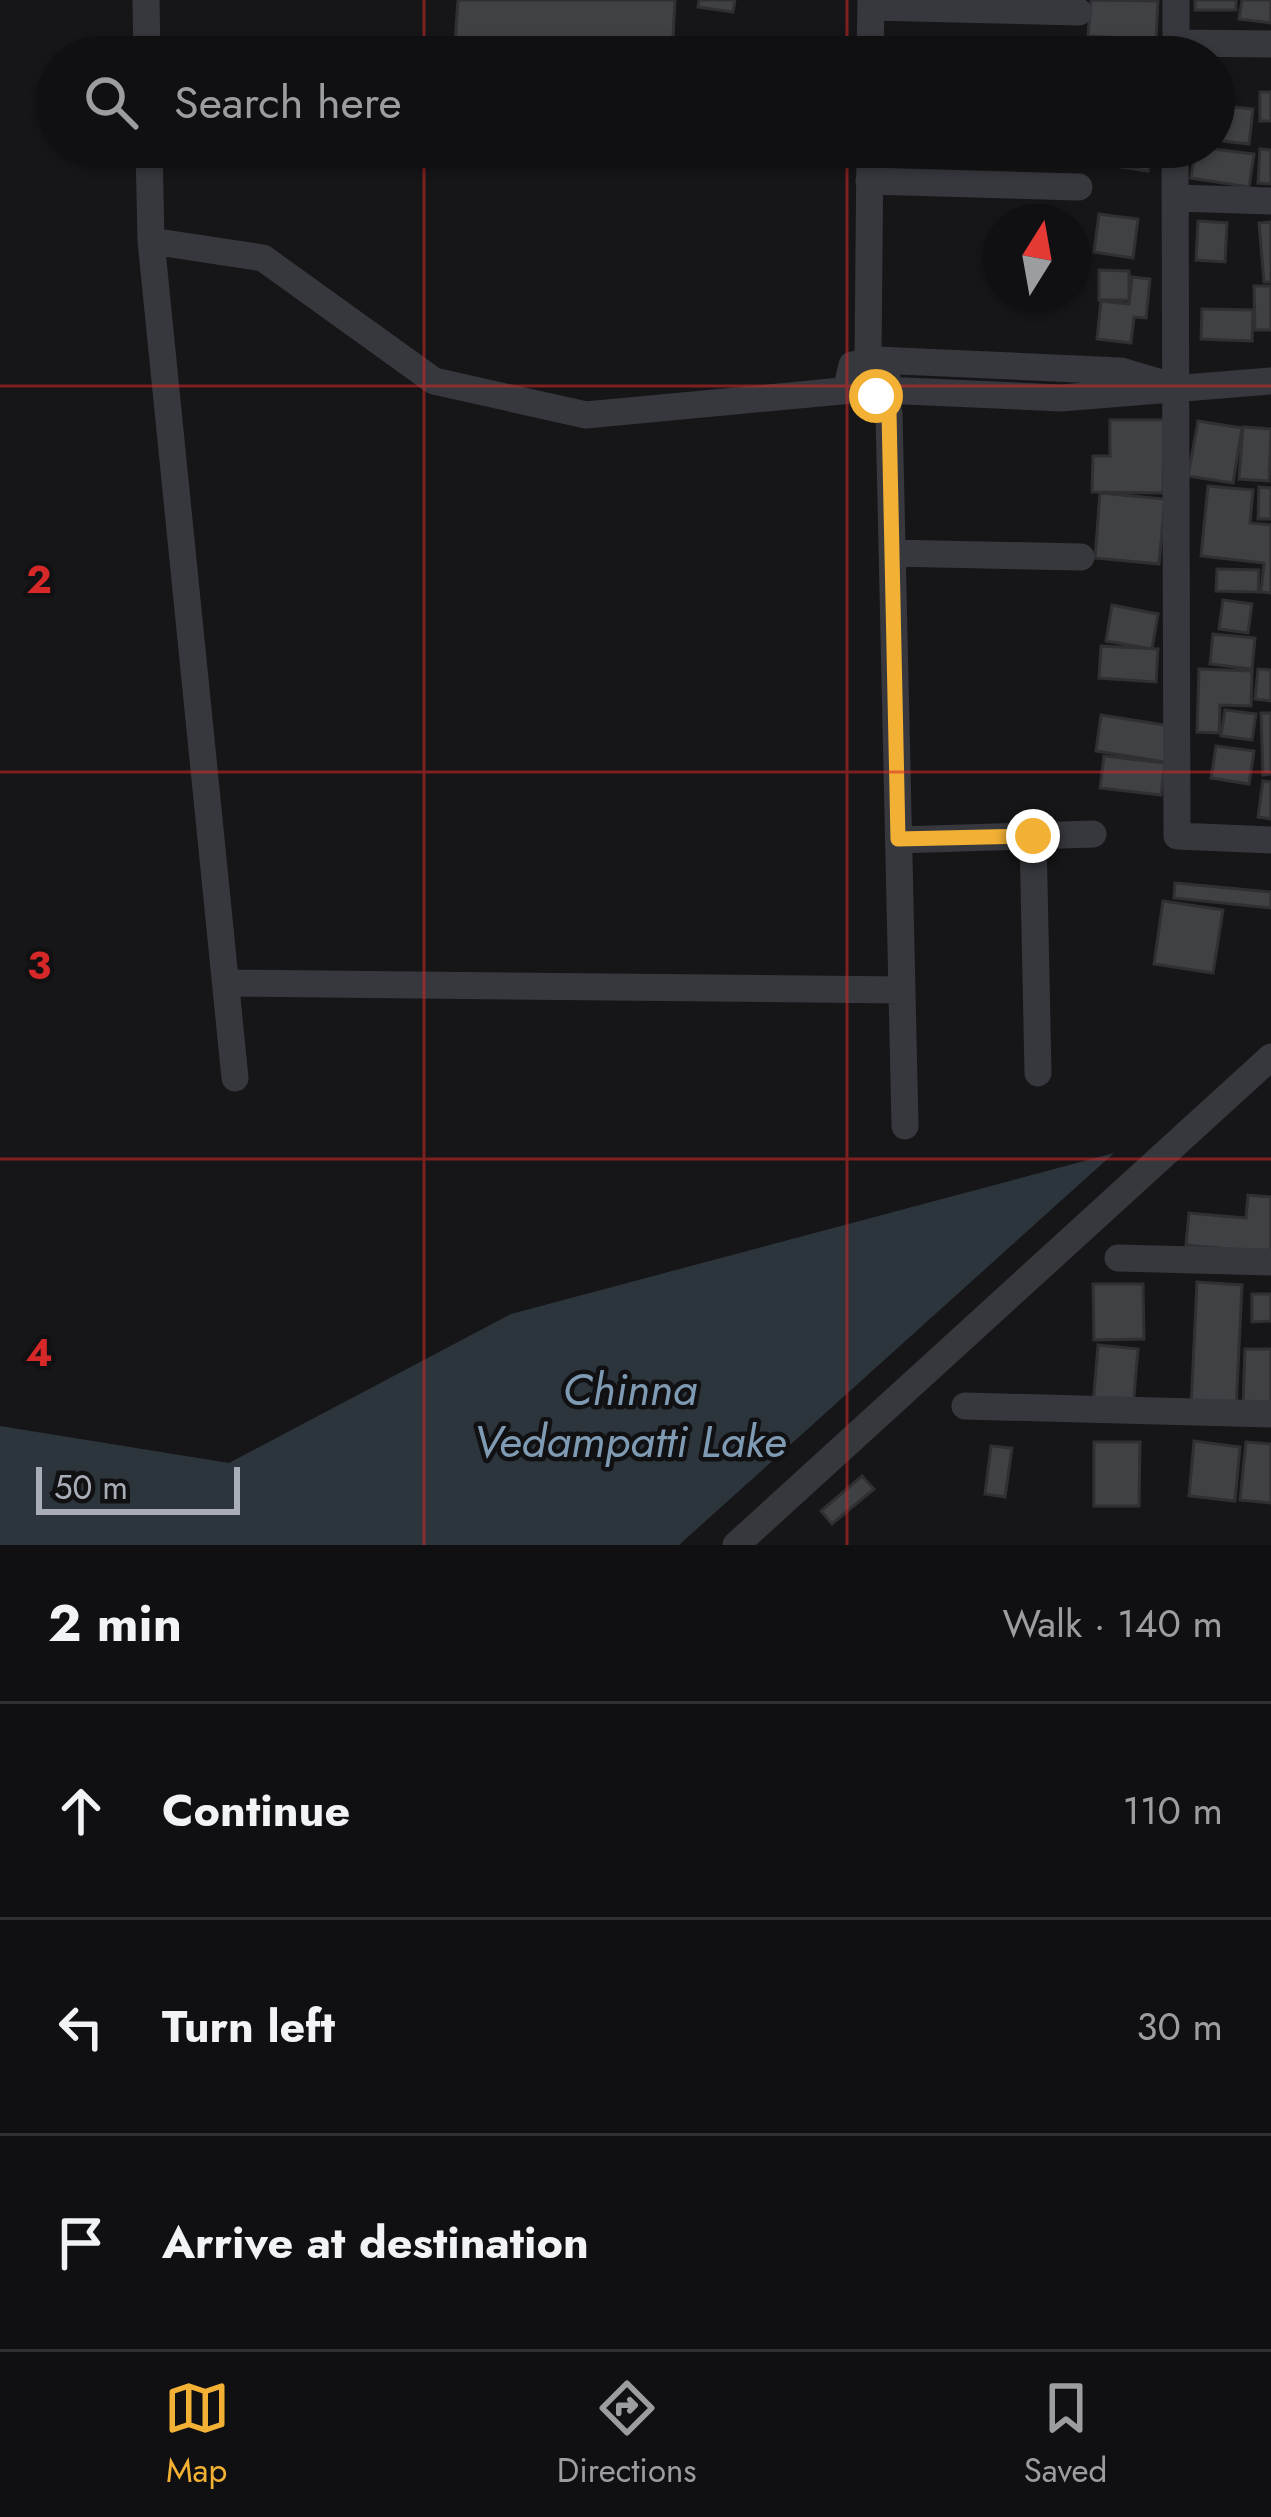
<!DOCTYPE html>
<meta charset="utf-8">
<style>
body{margin:0;font-family:Jost,sans-serif;background:#19191b;color:#f1f3f6}
.compass{position:absolute;left:983px;top:204px;width:108px;height:108px;border-radius:50%;background:#101012;box-shadow:0 3px 9px #0004;rotate:11deg}
.scale{position:absolute;left:36px;bottom:30px;width:204px;box-sizing:border-box;padding-left:12px;border:6px solid #a8adb8;border-top:0;font-size:33px;line-height:42px;white-space:nowrap;color:#a8adb8;-webkit-text-stroke:9px #111113;paint-order:stroke}
.stop{position:absolute;width:36px;height:36px;margin:-27px;border:9px solid #f2b134;border-radius:50%;background:#fff}
.stop.end{background:#f2b134;border-color:#fff;box-shadow:0 3px 12px #0008}
.list{margin:0;padding:0;list-style:none}
h2{display:flex;justify-content:space-between;align-items:center;height:156px;margin:0;padding:0 48px;font-size:51px}
h2 small{font-size:39px;font-weight:400;color:#9c9d9f}
.list li{display:grid;grid-template-columns:78px 1fr auto;gap:36px;align-items:center;box-sizing:border-box;height:216px;padding:0 48px;border-top:3px solid #303032}
.list b{display:block;font-size:45px;white-space:nowrap}
.list em{font-size:39px;font-style:normal;color:#9c9d9f}
.icon{flex:none;width:66px;height:66px;fill:none;stroke:currentColor;stroke-width:2;stroke-linecap:round;stroke-linejoin:round}
.map{position:relative;flex:none;width:1271px;height:1545px;overflow:hidden}
.search{position:absolute;background:#101012;box-shadow:0 3px 9px #0004;left:36px;right:36px;top:36px;height:132px;display:flex;align-items:center;gap:30px;box-sizing:border-box;padding:0 42px;border-radius:66px;color:#9c9d9f;font-size:45px}
.sheet{height:804px;background:#101012}
nav{display:flex;justify-content:space-around;align-items:center;box-sizing:border-box;height:168px;border-top:3px solid #303032;background:#101012;font-size:33px;color:#9c9d9f}
nav a{display:grid;justify-items:center;gap:6px}
nav .on{color:#f2b134}
.map>svg:first-child{display:block}
.water{fill:#2c353c}
.building{fill:#404145;stroke:#303034;stroke-width:3}
.lines{fill:none;stroke-linecap:round;stroke-linejoin:round}
.minor{stroke:#37383d;stroke-width:27}
.route{stroke:#f2b134;stroke-width:15}
.grid{fill:none;stroke:#d62828;stroke-width:3;stroke-opacity:0.55}
.labels{text-anchor:middle;dominant-baseline:central;stroke-width:9;stroke-linejoin:round;paint-order:stroke}
.water-label{font-size:45px;font-style:italic;fill:#7f9bb3;stroke:#111113}
.grid-label{font-size:39px;text-anchor:middle;font-weight:bold;fill:#d62828;stroke:#111113;stroke-width:9;stroke-linejoin:round;paint-order:stroke}
</style>
<div class="map">
<svg width="1271" height="1545" viewBox="0 0 1271 1545">
<rect width="100%" height="100%" fill="#161618"/>
<!-- water -->
<path class="water" d="M1114,1153L679,1545H0V1426L229,1463L511,1314Z"/>
<!-- building -->
<path class="building" d="M458,0H675L672,57H454Z
M699,0H735L733,12L698,7Z
M1091,0L1158,1L1156,40L1088,36Z
M1195,0H1236V10H1195Z
M1242,0H1271V23L1239,19Z
M1102,38L1164,49L1162,57H1099Z
M1260,92H1271V121H1260Z
M1214,105L1253,109L1249,144L1214,140Z
M1095,147H1152L1148,171L1093,163Z
M1196,147L1254,154L1249,187L1191,178Z
M1260,149L1271,150V184L1258,183Z
M1099,214L1138,219L1133,258L1094,252Z
M1198,221L1227,223L1225,262L1196,260Z
M1271,222V282H1264L1259,223Z
M1099,270L1129,271V300H1099Z
M1132,277L1150,279L1146,318L1134,317L1131,343L1097,339L1101,301L1129,304Z
M1254,286H1271V330H1255Z
M1202,309L1253,310L1252,341L1201,339Z
M1110,420H1164L1163,493L1092,492L1093,456H1110Z
M1198,421L1242,428L1233,483L1188,476Z
M1243,427L1271,429L1269,481L1239,479Z
M1208,486L1253,490L1250,523L1271,525V593L1261,592L1264,563L1201,556Z
M1259,487L1271,488V519H1258Z
M1100,493L1165,499L1159,564L1095,558Z
M1217,569L1259,570L1258,592L1216,591Z
M1223,600L1252,604L1248,633L1219,629Z
M1112,605L1158,614L1152,649L1106,641Z
M1213,634L1255,638L1252,669L1210,664Z
M1101,646L1158,649L1156,682L1099,678Z
M1199,669L1252,671L1251,706L1220,705L1219,733L1197,732Z
M1258,669L1271,670V701L1255,699Z
M1225,710L1256,714L1252,740L1221,736Z
M1261,713H1271V774L1263,775Z
M1101,715L1171,726L1165,762L1096,751Z
M1216,746L1254,751L1249,784L1211,778Z
M1104,756L1165,763L1161,795L1100,788Z
M1263,781L1271,782V819L1258,817Z
M1175,883L1271,892V908L1174,898Z
M1163,901L1223,910L1213,973L1154,964Z
M1248,1195L1271,1197V1253L1186,1245L1189,1213L1246,1218Z
M1197,1282L1242,1285L1236,1411L1191,1408Z
M1093,1284H1143L1144,1339L1094,1340Z
M1252,1294H1271V1321L1252,1322Z
M1098,1345L1138,1349L1133,1408L1093,1406Z
M1245,1349H1271V1409L1243,1408Z
M1194,1441L1240,1447L1235,1501L1189,1496Z
M1094,1442H1140L1139,1506H1094Z
M1246,1442L1271,1444V1503L1240,1500Z
M991,1446L1012,1448L1005,1497L985,1494Z
M862,1476L874,1489L832,1524L821,1511Z"/>
<g class="lines">
<!-- minor -->
<path class="minor" d="M146,0L147,57
M871,7L1079,12
M1176,43L1271,44
M1176,56V0
M870,57L871,0
M149,147L151,241L235,1078
M1175,147L1177,836L1271,840
M869,181L1079,187
M1175,198L1271,201
M151,241L263,258L434,381L586,415L852,390
M868,358L870,147
M877,360L1121,371L1168,385
M883,390L887,374L877,360L852,365L848,382L867,398L883,390L1061,398L1271,381
M876,396L889,412L905,1126
M892,553L1081,557
M1033,836L1038,1073
M899,840L1093,834
M226,983L902,990
M1118,1258L1271,1262
M965,1406L1271,1414
M736,1545L1271,1057"/>
</g>
<g class="lines">
<!-- route -->
<path class="route" d="M876,396L889,412L898,839L1033,836"/>
</g>
<!-- grid -->
<path class="grid" d="M424,0V57M847,0V57M424,147V1545M847,147V1545M0,386H1271M0,772H1271M0,1159H1271"/>
<g class="labels">
<!-- water labels -->
<g class="water-label">
<text x="630" y="1389">Chinna<tspan x="630" dy="52">Vedampatti Lake</tspan></text>
</g>
</g>
<g class="grid-label">
<text x="39" y="593">2</text>
<text x="39" y="979">3</text>
<text x="39" y="1366">4</text>
</g>
</svg>
<svg class="compass" viewBox="-18 -18 36 36"><path d="M0-13l5 13h-10z" fill="#e53935"/><path d="M0 13l5-13h-10z" fill="#9c9d9f"/></svg>
<div class="scale">50 m</div>
<div class="stop" style="left:876px;top:396px"></div>
<div class="stop end" style="left:1033px;top:836px"></div>
<div class="search"><svg class="icon" aria-label="search" viewBox="0 0 24 24"><circle cx="10" cy="10" r="6"/><path d="M15 15l6 6"/></svg>Search here</div>
</div>
<section class="sheet">
<h2>2 min<small>Walk · 140 m</small></h2>
<ul class="list">
<li><svg class="icon" aria-label="ahead" viewBox="0 0 24 24"><path d="M12 20V5M6 11l6-6 6 6"/></svg><div><b>Continue</b></div><em>110 m</em></li>
<li><svg class="icon" aria-label="left" viewBox="0 0 24 24"><path d="M17 20v-9H6M10 6l-5 5 5 5"/></svg><div><b>Turn left</b></div><em>30 m</em></li>
<li><svg class="icon" aria-label="arrive" viewBox="0 0 24 24"><path d="M6 21V4h12l-3 4 3 4H6"/></svg><div><b>Arrive at destination</b></div></li>
</ul>
</section>
<nav>
<a class="on"><svg class="icon" aria-label="map" viewBox="0 0 24 24"><path d="M3 6l6-2 6 2 6-2v14l-6 2-6-2-6 2zM9 4v14M15 6v14"/></svg>Map</a>
<a><svg class="icon" aria-label="directions" viewBox="0 0 24 24"><path d="M12 3l9 9-9 9-9-9zM9 14v-3h6M13 9l2 2-2 2"/></svg>Directions</a>
<a><svg class="icon" aria-label="saved" viewBox="0 0 24 24"><path d="M7 4h10v16l-5-4-5 4z"/></svg>Saved</a>
</nav>
